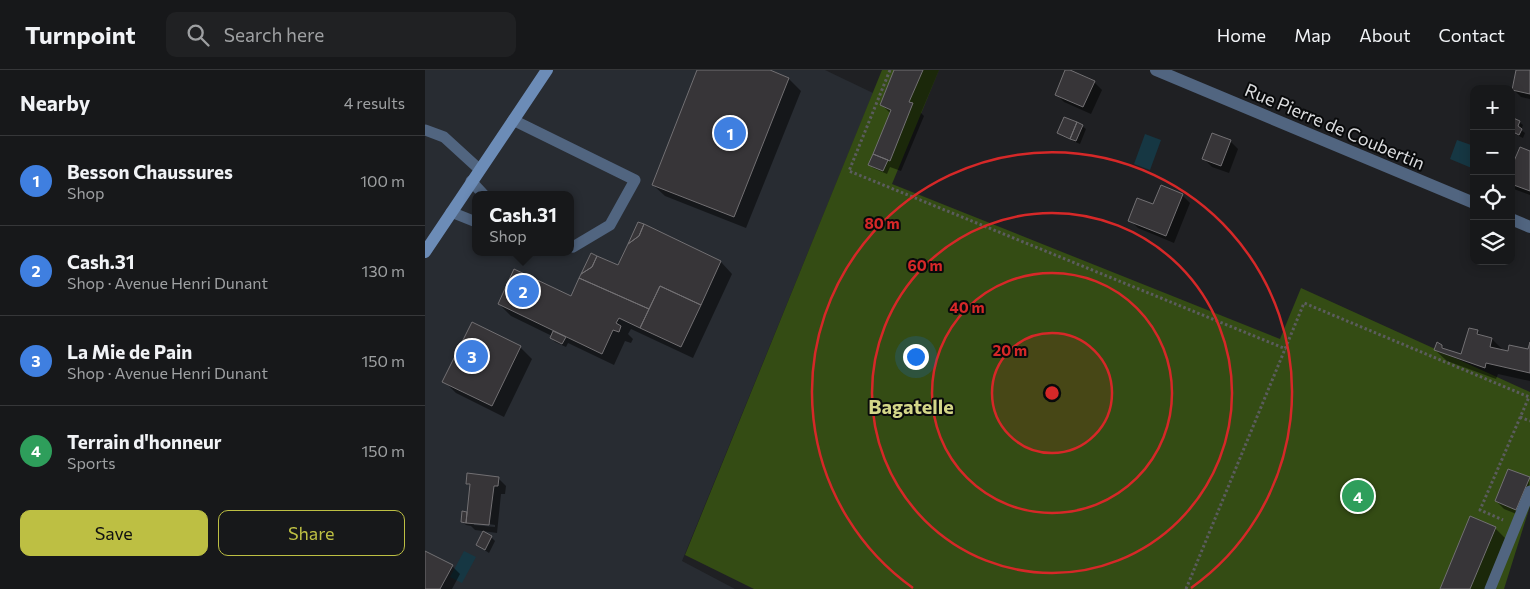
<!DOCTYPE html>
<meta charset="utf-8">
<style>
body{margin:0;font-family:Commissioner,sans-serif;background:#202123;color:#f1f3f6}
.controls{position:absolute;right:15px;top:15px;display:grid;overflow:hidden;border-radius:10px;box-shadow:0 2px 12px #0003}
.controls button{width:45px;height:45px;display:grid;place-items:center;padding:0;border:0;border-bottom:1px solid #363739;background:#17181a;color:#f1f3f6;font:25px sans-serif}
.you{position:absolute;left:490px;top:286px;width:18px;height:18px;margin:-12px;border:4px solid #fff;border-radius:50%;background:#1a73e8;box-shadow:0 0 0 8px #1a73e833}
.badge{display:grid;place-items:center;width:32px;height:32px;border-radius:50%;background:#bdbf43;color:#fff;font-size:16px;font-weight:700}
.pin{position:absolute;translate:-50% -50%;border:2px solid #fff;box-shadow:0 1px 5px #0006}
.popup{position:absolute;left:47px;top:121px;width:102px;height:65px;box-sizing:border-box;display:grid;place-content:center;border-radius:10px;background:#17181a;filter:drop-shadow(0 1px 4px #0005);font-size:16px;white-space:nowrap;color:#9ea0a2}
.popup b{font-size:19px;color:#f1f3f6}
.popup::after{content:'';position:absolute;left:50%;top:100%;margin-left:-10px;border:10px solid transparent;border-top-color:#17181a}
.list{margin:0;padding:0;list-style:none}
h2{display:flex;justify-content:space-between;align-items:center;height:65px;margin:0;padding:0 20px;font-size:21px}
h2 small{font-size:16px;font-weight:400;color:#9ea0a2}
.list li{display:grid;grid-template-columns:32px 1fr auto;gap:15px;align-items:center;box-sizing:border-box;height:90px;padding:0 20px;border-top:1px solid #363739}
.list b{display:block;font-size:19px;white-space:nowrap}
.list p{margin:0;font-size:16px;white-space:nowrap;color:#9ea0a2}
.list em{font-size:16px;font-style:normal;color:#9ea0a2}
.actions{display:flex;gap:10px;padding:15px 20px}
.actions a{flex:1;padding:11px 0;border:1px solid #bdbf43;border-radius:10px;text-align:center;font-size:18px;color:#bdbf43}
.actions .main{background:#bdbf43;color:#111}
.icon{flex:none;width:28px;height:28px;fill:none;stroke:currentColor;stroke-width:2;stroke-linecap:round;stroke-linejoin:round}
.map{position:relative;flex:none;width:1105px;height:519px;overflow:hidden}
header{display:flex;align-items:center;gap:30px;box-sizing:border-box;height:70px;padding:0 25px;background:#17181a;border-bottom:1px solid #363739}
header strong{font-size:24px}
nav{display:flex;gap:28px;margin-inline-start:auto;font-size:18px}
.search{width:350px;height:45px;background:#202123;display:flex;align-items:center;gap:12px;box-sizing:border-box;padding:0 18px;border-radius:10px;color:#9ea0a2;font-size:19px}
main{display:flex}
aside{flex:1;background:#17181a}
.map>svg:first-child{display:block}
.built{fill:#282c32;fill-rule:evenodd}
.green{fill:#344c14}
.water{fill:#163743}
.shadow{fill:#0007;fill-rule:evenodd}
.building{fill:#373538;stroke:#727073}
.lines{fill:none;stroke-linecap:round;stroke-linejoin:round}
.path{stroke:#5b5c5e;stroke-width:3;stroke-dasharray:2.5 2.5;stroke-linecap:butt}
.service{stroke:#516580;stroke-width:11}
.minor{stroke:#516580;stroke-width:12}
.secondary{stroke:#6c8cb7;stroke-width:12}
.ring{fill:none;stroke:#d62828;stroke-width:2.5}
.labels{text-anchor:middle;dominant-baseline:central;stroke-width:4;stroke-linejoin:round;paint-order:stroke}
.street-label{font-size:18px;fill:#dbdcde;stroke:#090a0b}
.quarter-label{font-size:20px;font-weight:bold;fill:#d3d688;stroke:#090a0b}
.centre{fill:#d62828;stroke:#090a0b;stroke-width:2.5}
.ring-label{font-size:15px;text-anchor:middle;font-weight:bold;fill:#d62828;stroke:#090a0b;stroke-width:4;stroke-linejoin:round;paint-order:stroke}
</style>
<header>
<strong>Turnpoint</strong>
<div class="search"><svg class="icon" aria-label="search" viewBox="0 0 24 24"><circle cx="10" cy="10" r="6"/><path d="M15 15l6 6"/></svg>Search here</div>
<nav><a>Home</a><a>Map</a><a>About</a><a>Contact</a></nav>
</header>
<main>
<aside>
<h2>Nearby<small>4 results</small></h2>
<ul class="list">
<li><span class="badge" style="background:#3f7fe0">1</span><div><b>Besson Chaussures</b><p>Shop</p></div><em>100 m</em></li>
<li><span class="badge" style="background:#3f7fe0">2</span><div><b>Cash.31</b><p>Shop · Avenue Henri Dunant</p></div><em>130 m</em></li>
<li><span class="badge" style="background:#3f7fe0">3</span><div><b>La Mie de Pain</b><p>Shop · Avenue Henri Dunant</p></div><em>150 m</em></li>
<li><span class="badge" style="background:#2e9e5b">4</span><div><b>Terrain d'honneur</b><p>Sports</p></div><em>150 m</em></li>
</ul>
<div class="actions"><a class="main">Save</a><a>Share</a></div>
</aside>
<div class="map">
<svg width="1105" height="519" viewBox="0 0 1105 519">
<rect width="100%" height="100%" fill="#1f2023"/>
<!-- built -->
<path class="built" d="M0,0H400L448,23L257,491L310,519H0ZM51,125H146V182H51Z"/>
<!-- green -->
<path class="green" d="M457,0H514L467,114L855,269L876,218L1105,322V436L1079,519H329L260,485Z"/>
<!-- water -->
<path class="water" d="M720,64L736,70L725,100L709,94Z
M1032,70L1049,76V99L1025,89Z
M39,481L51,487L37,513L25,507Z"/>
<!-- shadow -->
<path class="shadow" d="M273,0H342L364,9L376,21L321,158L240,126L228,115Z
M471,0H514L496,43L499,46L476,101L465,97L462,104L448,98L445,95L466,44L456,34Z
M641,0L669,12L677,20L666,44L639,32L631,24Z
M1093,0H1105V29L1096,27L1088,19Z
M1086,48L1094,52L1098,55L1096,60L1100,63L1098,68L1086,62Z
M657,56L661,59L655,74L637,66L633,62Z
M805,71L813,79L804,103L787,97L779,89Z
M1105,83V125L1086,118V100Z
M757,125L765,133L749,173L713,158L705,150L728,136Z
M296,192L307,204L268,288L206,259L203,264L208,269L206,273L200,271L189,295L143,273L141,277L130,272L126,268L127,266L86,246L74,234L147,227L194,197Z
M1052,261L1058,267L1067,269L1079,281L1104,280L1105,276V311L1073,304L1071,309L1022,291L1010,280L1017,276L1021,280L1037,286Z
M95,277L107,289L79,347L31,323L19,311Z
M73,408L81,416L80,424H76L72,463L50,460L46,456L41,455L38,452L41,443L43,445L46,417L42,413ZM49,452L70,455V457L49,455Z
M1104,408L1105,433L1099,447L1079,439L1071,431Z
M1070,458L1082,470L1061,519H1016Z
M66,467L70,471L64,483L52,475Z
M0,482L27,496L35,504L27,519H0Z"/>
<!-- building -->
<path class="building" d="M272,0H345L364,8L309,147L227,115Z
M469,0H498L484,32L488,33L465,91L448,84L466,40L455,35Z
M640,0H645L670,11L658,37L630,25Z
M1091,0H1105V24L1087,20Z
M639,47L652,52L645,69L632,63Z
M1086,47L1095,51L1093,56L1097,59L1094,65L1086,61Z
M652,52L658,55L651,71L645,69Z
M787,63L806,70L796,96L777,89Z
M1095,77L1105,81V121L1086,114V98Z
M448,84L463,90L458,101L443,95Z
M736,115L758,124L741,166L703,151L712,128L728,134Z
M213,152L219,154L214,166L203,174Z
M219,154L296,191L276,235L235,216L224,239L154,208L156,204L167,197L172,186L193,195L203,174L214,166Z
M166,183L172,186L167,197L156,204Z
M89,199L146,226L154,208L224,239L215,258L194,248L191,253L196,256L194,262L188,260L177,284L73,234Z
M235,216L276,235L256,277L215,258Z
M47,252L96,276L67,336L17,312Z
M1044,258L1053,260L1052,264L1067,268L1065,277L1083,281L1084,275L1103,279L1105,272V303L1061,293L1060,298L1009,280L1012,272L1017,275V278L1036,284Z
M128,261L141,267L137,274L125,268Z
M1083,399L1105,407L1091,440L1070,431Z
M42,403L74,407L73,416H69L64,455L41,453L45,414H41Z
M37,441L42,442L41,453L36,452Z
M1045,446L1071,457L1045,519H1015Z
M58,461L67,466L60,480L51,475Z
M0,481L28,495L15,519H0Z"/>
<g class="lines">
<!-- path -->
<path class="path" d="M465,0L424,101L861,279
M1095,347L1105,351
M761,519L879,233L1104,327L1055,440L1078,450"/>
<!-- service -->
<path class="service" d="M88,50L210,110L185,155L148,177L146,175
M0,60L19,67L54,99
M46,111L59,125
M26,142L51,152
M1065,519L1105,421"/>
<!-- minor -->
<path class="minor" d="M731,0L1049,133
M1086,149L1105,157"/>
<!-- secondary -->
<path class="secondary" d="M0,182L122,0"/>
</g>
<!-- distance rings -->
<circle cx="627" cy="323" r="60" fill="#d62828" fill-opacity=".12"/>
<g class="ring">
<circle cx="627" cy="323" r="60"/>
<circle cx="627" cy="323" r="120"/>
<circle cx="627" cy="323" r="180"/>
<path d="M488 518A240 240 0 1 1 766 518"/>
</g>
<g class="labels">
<!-- street labels -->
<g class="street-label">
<text transform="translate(910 56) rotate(23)">Rue Pierre de Coubertin</text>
</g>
<!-- quarter labels -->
<g class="quarter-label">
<text x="486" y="336">Bagatelle</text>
</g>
</g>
<circle cx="627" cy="323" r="8" class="centre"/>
<g class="ring-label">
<text x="457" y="159">80 m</text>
<text x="500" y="201">60 m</text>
<text x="542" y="243">40 m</text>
<text x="585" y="286">20 m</text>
</g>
</svg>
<div class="controls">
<button>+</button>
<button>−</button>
<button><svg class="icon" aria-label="locate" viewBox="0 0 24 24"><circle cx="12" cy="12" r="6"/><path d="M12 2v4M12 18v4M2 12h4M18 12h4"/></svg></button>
<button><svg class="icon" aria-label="layers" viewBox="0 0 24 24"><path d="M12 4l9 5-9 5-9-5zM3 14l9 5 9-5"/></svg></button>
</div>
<div class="you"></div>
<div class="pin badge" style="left:305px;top:63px;background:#3f7fe0">1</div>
<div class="pin badge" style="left:98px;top:221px;background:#3f7fe0">2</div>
<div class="popup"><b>Cash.31</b>Shop</div>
<div class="pin badge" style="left:47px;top:286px;background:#3f7fe0">3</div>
<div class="pin badge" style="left:933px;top:426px;background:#2e9e5b">4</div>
</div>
</main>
